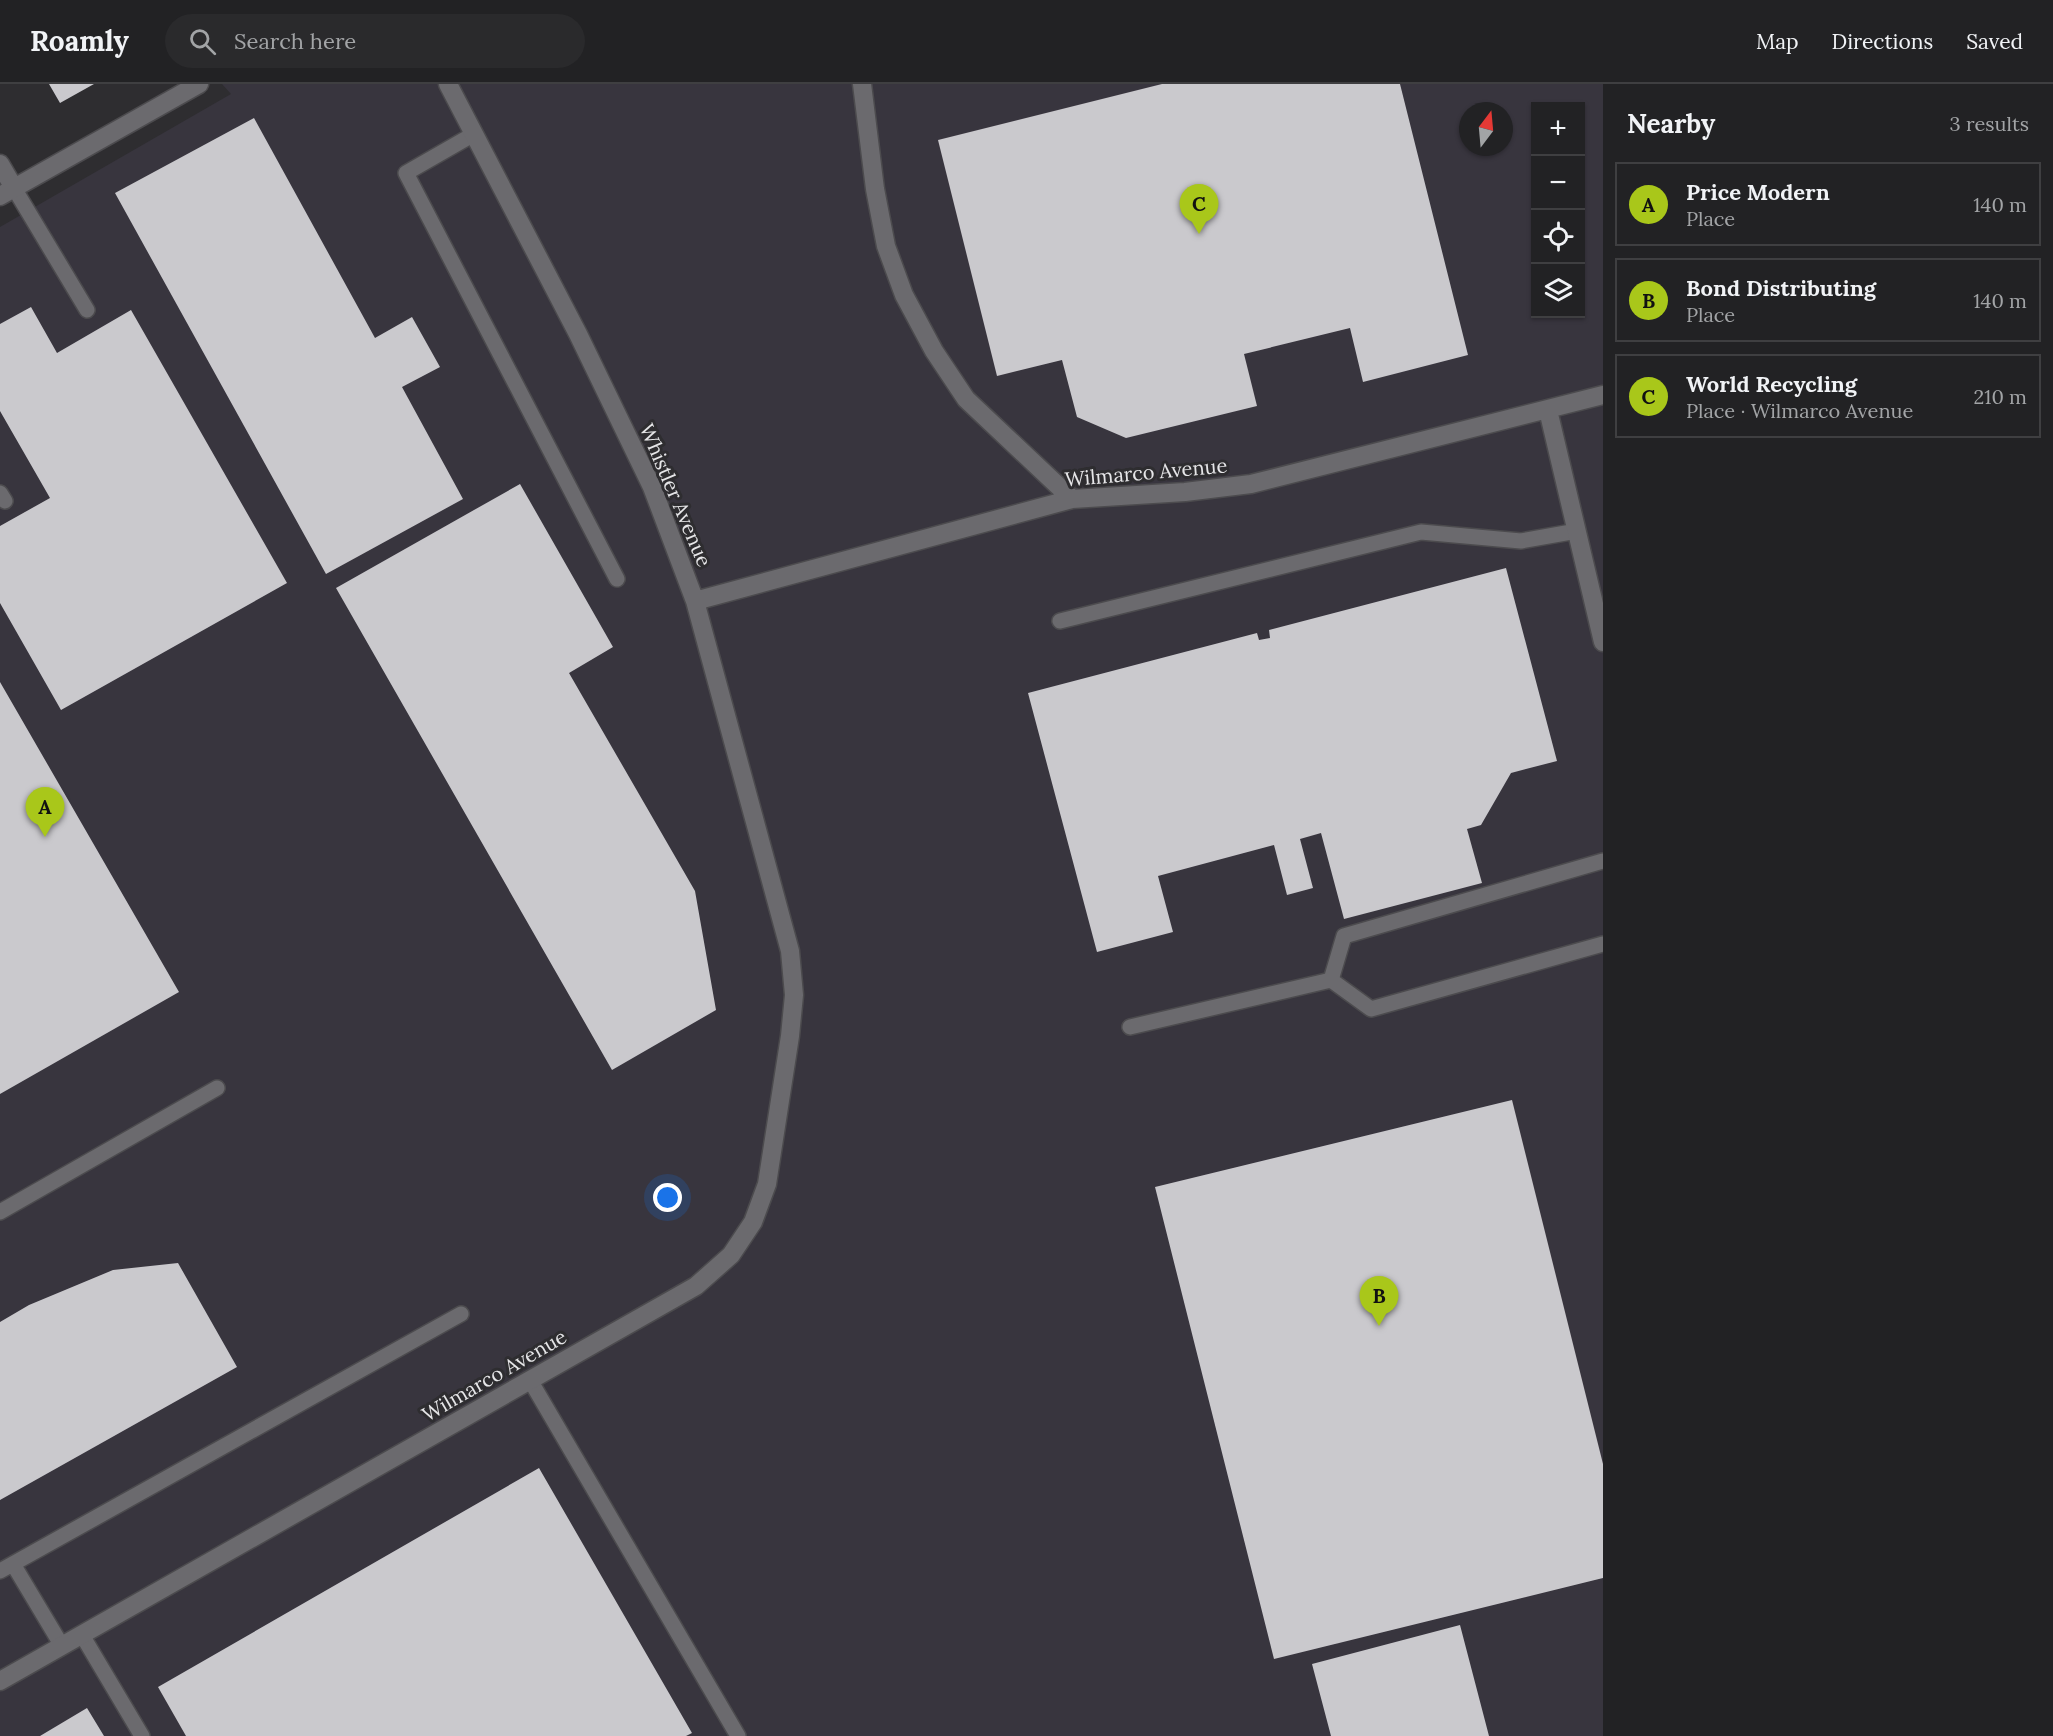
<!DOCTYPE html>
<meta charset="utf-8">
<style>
body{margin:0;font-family:Lora,serif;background:#2a2a2c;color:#f1f3f6}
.controls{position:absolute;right:18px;top:18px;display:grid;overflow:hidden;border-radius:0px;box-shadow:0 2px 4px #0004}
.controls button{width:54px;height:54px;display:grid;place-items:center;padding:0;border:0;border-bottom:2px solid #3f3f41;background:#222224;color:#f1f3f6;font:30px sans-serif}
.compass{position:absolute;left:1459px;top:18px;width:54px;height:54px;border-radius:50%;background:#222224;box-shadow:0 2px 4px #0004;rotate:16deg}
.you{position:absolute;left:668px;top:1114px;width:21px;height:21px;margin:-15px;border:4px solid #fff;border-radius:50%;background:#1a73e8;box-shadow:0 0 0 9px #1a73e833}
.badge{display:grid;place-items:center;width:39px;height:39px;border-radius:50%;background:#a9c71a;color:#111;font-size:20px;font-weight:700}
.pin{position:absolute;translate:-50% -50px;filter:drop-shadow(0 2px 3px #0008)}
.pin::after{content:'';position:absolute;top:32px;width:21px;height:18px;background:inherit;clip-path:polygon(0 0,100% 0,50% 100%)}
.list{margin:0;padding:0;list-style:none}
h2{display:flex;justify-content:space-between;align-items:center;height:78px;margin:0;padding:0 24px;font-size:26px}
h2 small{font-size:20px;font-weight:400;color:#a2a4a6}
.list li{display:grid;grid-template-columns:39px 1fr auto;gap:18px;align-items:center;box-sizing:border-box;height:84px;margin:0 12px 12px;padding:0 12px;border:2px solid #3f3f41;border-radius:0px}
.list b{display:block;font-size:22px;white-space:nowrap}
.list p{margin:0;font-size:20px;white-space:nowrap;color:#a2a4a6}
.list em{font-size:20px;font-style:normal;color:#a2a4a6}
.icon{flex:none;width:33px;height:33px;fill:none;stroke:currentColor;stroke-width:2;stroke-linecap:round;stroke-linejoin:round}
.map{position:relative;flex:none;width:1603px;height:1652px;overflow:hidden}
header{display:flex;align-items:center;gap:36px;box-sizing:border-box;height:84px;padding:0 30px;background:#222224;border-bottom:2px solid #3f3f41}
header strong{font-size:28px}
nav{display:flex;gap:33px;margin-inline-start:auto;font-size:21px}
.search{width:420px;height:54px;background:#2a2a2c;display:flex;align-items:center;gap:15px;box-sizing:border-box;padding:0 21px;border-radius:33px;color:#a2a4a6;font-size:22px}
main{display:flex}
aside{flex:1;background:#222224}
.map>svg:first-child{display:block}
.built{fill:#38353e;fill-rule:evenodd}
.building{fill:#cac9cd}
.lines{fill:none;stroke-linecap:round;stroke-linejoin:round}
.service-casing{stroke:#4c4b4e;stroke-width:18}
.minor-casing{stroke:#4c4b4e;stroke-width:21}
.service{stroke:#6b6a6e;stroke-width:15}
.minor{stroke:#6b6a6e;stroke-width:18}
.labels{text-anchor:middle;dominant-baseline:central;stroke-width:6;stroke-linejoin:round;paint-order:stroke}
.street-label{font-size:20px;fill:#e6e6e8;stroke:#2e2d30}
</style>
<header>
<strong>Roamly</strong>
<div class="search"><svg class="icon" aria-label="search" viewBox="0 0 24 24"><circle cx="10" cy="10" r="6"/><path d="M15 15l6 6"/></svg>Search here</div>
<nav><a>Map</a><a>Directions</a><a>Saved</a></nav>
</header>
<main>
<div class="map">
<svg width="1603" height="1652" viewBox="0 0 1603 1652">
<rect width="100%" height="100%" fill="#2e2d30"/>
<!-- built -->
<path class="built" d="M222,0H1603V1652H0V143L231,10ZM1536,22H1580V230H1536ZM1468,27H1504V63H1468Z"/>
<!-- building -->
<path class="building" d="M49,0H94L60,19Z
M1162,0H1400L1468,271L1363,298L1350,244L1244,270L1257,322L1126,354L1077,333L1062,276L997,292L938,56Z
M254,34L375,254L412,233L440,283L402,303L463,415L326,490L115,109Z
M31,223L57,269L131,226L287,499L61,626L0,519V442L50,414L0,327V240Z
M520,400L613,563L569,589L695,807L716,926L612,986L336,504Z
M1506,484L1557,677L1511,689L1481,741L1467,745L1482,799L1344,835L1321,749L1300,755L1313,804L1287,811L1274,761L1158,792L1173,848L1097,868L1028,609L1257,549L1259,556L1270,554L1269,546Z
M0,598L179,908L0,1010Z
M1512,1016L1603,1380V1494L1274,1575L1155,1103Z
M178,1179L237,1283L0,1416V1238L29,1221L113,1186Z
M539,1384L692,1649L686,1652H186L158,1603Z
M1460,1541L1489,1652H1331L1312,1580Z
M87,1624L104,1652H40Z"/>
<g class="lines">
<!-- service casing -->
<g class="service-casing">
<path id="service" d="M474,50L406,89L617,495
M14,104L87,226
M0,409L5,417
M1060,537L1421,448L1521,457L1577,447
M1603,777L1344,852L1331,896L1371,925L1603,860
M1130,943L1331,896
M0,1128L217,1004
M530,1296L738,1652
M13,1480L62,1562
M0,1487L461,1230
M82,1551L142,1652"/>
</g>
<!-- minor casing -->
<g class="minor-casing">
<path id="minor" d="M862,0L875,105L886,162L904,211L934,267L966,315L1072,415
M0,80L14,104
M0,112L199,0
M1548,326L1603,558
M695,517L1072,415L1185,408L1251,400L1603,311
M0,1597L696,1202L731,1171L753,1138L767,1100L790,952L794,911L790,867L695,517L652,403L578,250L448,0"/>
</g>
<!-- service -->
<use href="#service" class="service"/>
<!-- minor -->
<use href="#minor" class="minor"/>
</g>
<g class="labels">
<!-- street labels -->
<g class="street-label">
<text transform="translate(1146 388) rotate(-5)">Wilmarco Avenue</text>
<text transform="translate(676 411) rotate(67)">Whistler Avenue</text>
<text transform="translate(494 1291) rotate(-30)">Wilmarco Avenue</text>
</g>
</g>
</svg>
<div class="controls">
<button>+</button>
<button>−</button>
<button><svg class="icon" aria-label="locate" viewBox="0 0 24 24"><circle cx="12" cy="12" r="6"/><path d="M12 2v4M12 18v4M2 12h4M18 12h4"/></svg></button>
<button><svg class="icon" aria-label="layers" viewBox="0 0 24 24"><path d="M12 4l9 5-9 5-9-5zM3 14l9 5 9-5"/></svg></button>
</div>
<svg class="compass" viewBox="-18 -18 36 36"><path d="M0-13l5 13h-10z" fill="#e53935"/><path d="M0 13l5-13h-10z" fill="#a2a4a6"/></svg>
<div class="you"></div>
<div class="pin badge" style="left:45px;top:753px">A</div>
<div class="pin badge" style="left:1379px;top:1242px">B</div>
<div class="pin badge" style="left:1199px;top:150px">C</div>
</div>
<aside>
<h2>Nearby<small>3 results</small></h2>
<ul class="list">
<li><span class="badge">A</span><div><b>Price Modern</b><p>Place</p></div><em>140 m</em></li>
<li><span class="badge">B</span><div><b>Bond Distributing</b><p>Place</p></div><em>140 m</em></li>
<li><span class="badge">C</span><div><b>World Recycling</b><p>Place · Wilmarco Avenue</p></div><em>210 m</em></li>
</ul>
</aside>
</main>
